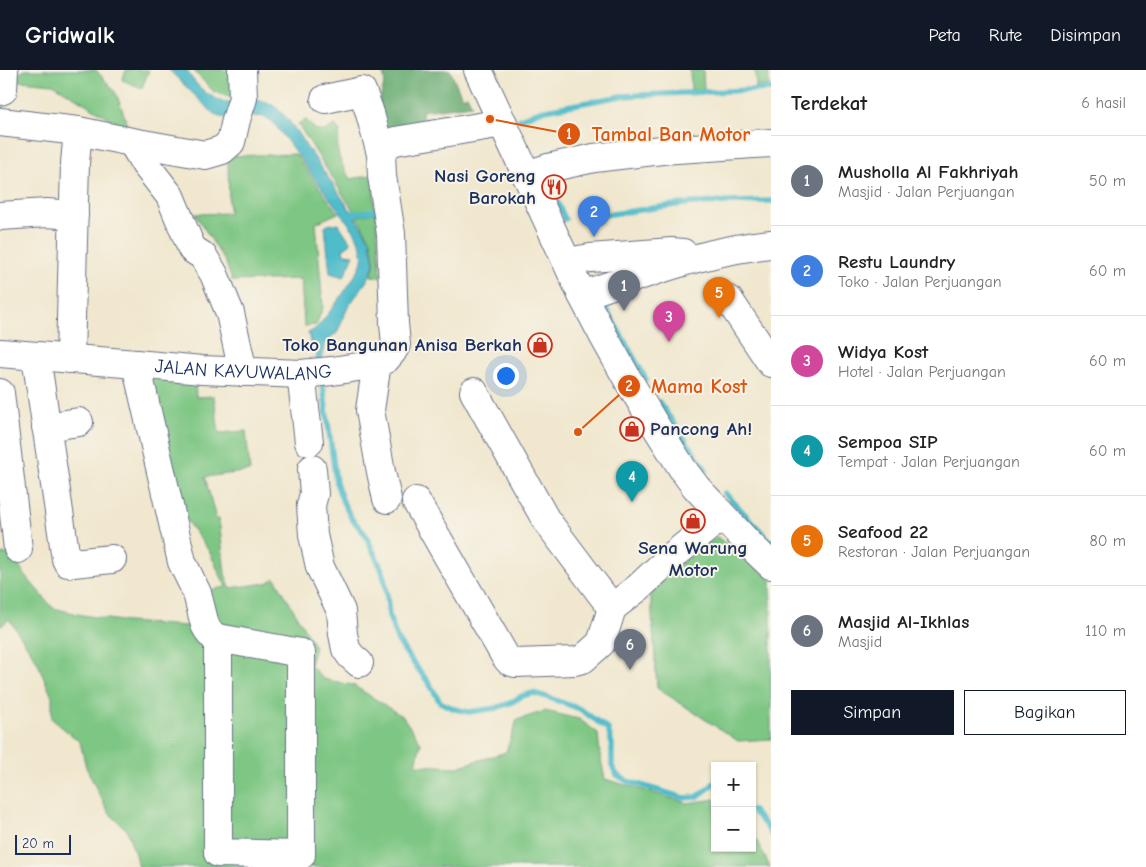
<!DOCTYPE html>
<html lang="id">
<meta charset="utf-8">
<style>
body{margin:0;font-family:"Comic Neue",sans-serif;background:#f2f2f2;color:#222}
.controls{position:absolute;right:15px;bottom:15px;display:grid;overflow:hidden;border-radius:0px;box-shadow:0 1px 4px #0004}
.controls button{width:45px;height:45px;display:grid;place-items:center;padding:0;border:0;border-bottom:1px solid #e0e0e0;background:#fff;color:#222;font:25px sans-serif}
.scale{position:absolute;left:15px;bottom:12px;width:56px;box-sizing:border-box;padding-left:5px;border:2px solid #1b2f5e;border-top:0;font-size:14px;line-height:18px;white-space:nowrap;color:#1b2f5e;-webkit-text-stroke:4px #f7f3e8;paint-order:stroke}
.you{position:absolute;left:505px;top:305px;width:18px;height:18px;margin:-12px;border:4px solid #fff;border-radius:50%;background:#1a73e8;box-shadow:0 0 0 8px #1a73e833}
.badge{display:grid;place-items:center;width:32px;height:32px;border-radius:50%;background:#111827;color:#fff;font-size:16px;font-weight:700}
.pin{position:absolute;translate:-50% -41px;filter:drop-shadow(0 1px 2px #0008)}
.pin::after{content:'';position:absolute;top:26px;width:18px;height:15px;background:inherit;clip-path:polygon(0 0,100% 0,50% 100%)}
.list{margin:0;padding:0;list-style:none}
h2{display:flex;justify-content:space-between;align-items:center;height:65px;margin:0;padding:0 20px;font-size:21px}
h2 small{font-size:16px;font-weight:400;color:#767676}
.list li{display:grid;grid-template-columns:32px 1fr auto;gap:15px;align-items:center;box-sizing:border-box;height:90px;padding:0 20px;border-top:1px solid #e0e0e0}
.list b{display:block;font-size:19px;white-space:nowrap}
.list p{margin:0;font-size:16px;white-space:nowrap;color:#767676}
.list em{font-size:16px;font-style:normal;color:#767676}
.actions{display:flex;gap:10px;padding:15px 20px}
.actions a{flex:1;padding:11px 0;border:1px solid #111827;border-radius:0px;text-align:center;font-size:18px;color:#111827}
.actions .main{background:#111827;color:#fff}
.map{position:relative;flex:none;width:771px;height:797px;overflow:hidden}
header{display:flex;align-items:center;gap:30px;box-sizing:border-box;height:70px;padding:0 25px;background:#111827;color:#fff}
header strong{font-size:24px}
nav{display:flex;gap:28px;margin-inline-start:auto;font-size:18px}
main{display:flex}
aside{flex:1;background:#fff}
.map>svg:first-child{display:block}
.green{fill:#7dc683;stroke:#4c7a70}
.forest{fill:#66ab71;stroke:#406d68}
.water{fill:#50bcca;stroke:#367694}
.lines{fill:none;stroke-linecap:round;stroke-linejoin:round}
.stream{stroke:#50bcca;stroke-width:5.5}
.minor-casing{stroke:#666f85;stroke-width:30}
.minor{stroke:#fff;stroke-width:28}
.labels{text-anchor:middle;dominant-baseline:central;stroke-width:4;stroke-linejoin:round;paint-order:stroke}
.poi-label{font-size:19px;font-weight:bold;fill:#1b2f5e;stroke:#f7f3e8;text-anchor:end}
.street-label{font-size:19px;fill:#1b2f5e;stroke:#f7f3e8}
.leader{fill:none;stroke:#de5710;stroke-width:2}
.callout-dot{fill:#de5710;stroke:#f7f3e8;stroke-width:2}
.mark-label{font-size:15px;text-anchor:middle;font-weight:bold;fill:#fff}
.callout-label{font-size:20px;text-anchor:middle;font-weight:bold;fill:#de5710;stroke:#f7f3e8;stroke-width:4;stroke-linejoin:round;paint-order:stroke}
</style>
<header>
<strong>Gridwalk</strong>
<nav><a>Peta</a><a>Rute</a><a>Disimpan</a></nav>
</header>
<main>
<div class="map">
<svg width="771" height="797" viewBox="0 0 771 797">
<rect width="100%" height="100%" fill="#f7f3e8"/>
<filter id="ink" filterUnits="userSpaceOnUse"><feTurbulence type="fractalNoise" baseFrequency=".02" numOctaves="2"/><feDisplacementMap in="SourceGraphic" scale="10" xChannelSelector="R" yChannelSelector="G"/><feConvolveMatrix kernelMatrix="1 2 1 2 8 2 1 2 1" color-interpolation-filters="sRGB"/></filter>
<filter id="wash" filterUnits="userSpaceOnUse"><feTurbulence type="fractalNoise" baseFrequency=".0096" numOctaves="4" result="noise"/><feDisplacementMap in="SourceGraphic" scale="20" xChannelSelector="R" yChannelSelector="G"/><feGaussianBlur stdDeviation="1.12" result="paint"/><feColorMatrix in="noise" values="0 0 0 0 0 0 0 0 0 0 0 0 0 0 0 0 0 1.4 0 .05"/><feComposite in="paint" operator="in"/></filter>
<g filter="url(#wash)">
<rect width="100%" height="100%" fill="#f0e7ce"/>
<!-- green -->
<path class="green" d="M24,0H96L116,23L130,61L53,14L10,10Z
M126,0H149L142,18L122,10Z
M193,0H233L235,29L214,22Z
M690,0H703L704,20H691Z
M755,0H768L769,16L756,17Z
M306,50C319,63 319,65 335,55L340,62C334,83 340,91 350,109L373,105L375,139L354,142L298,54Z
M295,84L338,143L316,153L323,238L316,255L304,256L301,209L232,211L226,193L195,144L229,143L228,86Z
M376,143L381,207L371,206L375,194L371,170L356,146Z
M147,303L195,311L196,327L214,326L219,363L246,361L250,401L205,407L216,449H219L225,504L230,518L267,513L275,508L315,577L310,595L323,609L353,615L403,647L421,673L416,695L457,697L506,682L517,650L545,641L579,649L598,663L600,685L605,709L688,733L715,729V778H752V761L770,797H139L127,760L109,743L97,720L86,697L80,672L52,649V627L37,591L9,549L0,557V485L9,483L28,509L53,538L82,545L127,552L201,557L206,521L226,517L209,481L189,454L181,434Z
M717,467L771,509V669L738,671L657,618L650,516Z"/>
<!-- forest -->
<path class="forest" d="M382,0H450L462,27L467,25L472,35L422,41L424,58L379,66L375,46L385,11Z"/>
<!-- water -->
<path class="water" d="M169,0H187C194,15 211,30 228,32C241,34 254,27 267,32C283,39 298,63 307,78L310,81L355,147L370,170L374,194L372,201L366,212L348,237L337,263L332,266L324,276L322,288L315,296L317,284L316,277L311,275L308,263C312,261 315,259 318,256C328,245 359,204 362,191C364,181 359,170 354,161L273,52C261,43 255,47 241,48C232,49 225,48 216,46Z
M338,153L351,173L343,179L344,184L354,185L344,207L330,203L325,157L328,155Z"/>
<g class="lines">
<!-- stream -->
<path class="stream" d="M520,49L540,41L621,26L771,19
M545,106L565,149
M348,144L379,140
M583,148L675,135L693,133L771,131
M599,226L646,309
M322,308L336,412L343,432L352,449L365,464L382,500L386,517L389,546L397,569L408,586L429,613L440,632L455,639L469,642L496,638L510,633L522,626L533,623L544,626L580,639L608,659L612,674V696L617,705L627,711L684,728L697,727L709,718L715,712
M659,332L706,400
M725,423L771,472
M752,740L767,757L771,764"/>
</g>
</g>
<g filter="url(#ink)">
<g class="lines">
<!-- minor casing -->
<g class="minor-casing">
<g id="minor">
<path d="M478,0L582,225L604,267L628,310L655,355L684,401L696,417L751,476L771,495"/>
<path d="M0,21L3,20L4,0"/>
<path d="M325,29L362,21L369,40L381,84"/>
<path d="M0,52L78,61L132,72L205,85L222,80L231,72L236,50L243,28L242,0"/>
<path d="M132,72L145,94L170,126L192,179L203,186L214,204L230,243L243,302"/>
<path d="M526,105L548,98L594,88L662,80L771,73"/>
<path d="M0,146L47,143L74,145"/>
<path d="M567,192L590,188L672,182L683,183"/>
<path d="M582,225C644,205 706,180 771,174"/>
<path d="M729,230L771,293"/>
<path id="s1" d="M0,283L136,294L202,300L301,304L332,301L364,296L377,293L386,289L392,282L396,275L394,253L391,164L382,106L381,84L387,75L395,71L503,53"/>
<path d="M36,286L66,489L68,493H73L112,489"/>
<path d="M70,289L75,93L78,61"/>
<path d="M377,293L370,340L381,402L387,429"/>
<path d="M136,294L182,492L197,523L205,555L210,564L218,568L301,583V785L218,783V568"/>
<path d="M301,304L309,372"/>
<path d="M474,322L546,450L612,538"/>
<path d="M0,323L18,479"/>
<path d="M46,357L79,352"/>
<path d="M312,399L314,424L311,435L313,465L320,497L341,541L343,564L346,579L351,586L359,593"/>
<path d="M416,431L505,586L509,591L515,593L575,591L583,589L601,573L612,538L639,517L671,487L722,446"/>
</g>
</g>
<!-- minor -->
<use href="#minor" class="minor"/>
</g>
</g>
<!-- icons -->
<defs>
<g id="restaurant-ring" transform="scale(1.25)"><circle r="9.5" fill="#f7f3e8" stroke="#c8321e" stroke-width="1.5"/><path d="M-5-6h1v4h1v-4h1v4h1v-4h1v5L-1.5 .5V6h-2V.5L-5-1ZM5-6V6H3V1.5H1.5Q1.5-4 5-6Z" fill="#c8321e"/></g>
<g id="shop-ring" transform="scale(1.25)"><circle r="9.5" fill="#f7f3e8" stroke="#c8321e" stroke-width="1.5"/><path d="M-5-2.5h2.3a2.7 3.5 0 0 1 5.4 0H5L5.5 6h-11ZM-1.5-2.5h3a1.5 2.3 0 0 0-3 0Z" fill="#c8321e"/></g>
</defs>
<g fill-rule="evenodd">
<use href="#restaurant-ring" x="554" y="117"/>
<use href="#shop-ring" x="540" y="275"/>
<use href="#shop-ring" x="632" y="359"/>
<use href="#shop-ring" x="693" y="451"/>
</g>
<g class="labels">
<!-- poi labels -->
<g class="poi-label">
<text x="536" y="106">Nasi Goreng<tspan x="536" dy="22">Barokah</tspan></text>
<text x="522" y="275">Toko Bangunan Anisa Berkah</text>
<text x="650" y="359" text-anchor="start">Pancong Ah!</text>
<text x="693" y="478" text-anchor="middle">Sena Warung<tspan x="693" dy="22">Motor</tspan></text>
</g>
<!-- street labels -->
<g class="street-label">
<text stroke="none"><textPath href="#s1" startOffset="244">JALAN KAYUWALANG</textPath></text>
</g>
</g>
<!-- callouts -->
<path class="leader" d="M490 49L569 64M578 362L629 316"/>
<g class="callout-dot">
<circle cx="490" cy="49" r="5"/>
<circle cx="578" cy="362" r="5"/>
<circle cx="569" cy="64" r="12"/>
<circle cx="629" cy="316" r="12"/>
</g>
<g class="mark-label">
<text x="569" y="69">1</text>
<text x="629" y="321">2</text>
</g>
<g class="callout-label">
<text x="671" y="71">Tambal Ban Motor</text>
<text x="699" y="323">Mama Kost</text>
</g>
</svg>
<div class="controls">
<button>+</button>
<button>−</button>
</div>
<div class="scale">20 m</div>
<div class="you"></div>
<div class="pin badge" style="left:624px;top:241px;background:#6b7280">1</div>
<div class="pin badge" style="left:594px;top:167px;background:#3f7fe0">2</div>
<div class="pin badge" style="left:669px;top:272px;background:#d1479c">3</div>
<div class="pin badge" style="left:632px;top:432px;background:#0f9aa8">4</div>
<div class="pin badge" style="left:719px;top:248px;background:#e8710a">5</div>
<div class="pin badge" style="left:630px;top:600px;background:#6b7280">6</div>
</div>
<aside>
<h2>Terdekat<small>6 hasil</small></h2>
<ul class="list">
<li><span class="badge" style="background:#6b7280">1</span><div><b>Musholla Al Fakhriyah</b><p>Masjid · Jalan Perjuangan</p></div><em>50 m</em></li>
<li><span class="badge" style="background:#3f7fe0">2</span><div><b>Restu Laundry</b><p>Toko · Jalan Perjuangan</p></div><em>60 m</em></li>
<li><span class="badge" style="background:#d1479c">3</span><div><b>Widya Kost</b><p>Hotel · Jalan Perjuangan</p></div><em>60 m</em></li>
<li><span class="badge" style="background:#0f9aa8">4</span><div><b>Sempoa SIP</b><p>Tempat · Jalan Perjuangan</p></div><em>60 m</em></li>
<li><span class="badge" style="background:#e8710a">5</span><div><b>Seafood 22</b><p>Restoran · Jalan Perjuangan</p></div><em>80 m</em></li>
<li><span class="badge" style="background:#6b7280">6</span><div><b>Masjid Al-Ikhlas</b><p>Masjid</p></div><em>110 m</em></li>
</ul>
<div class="actions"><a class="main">Simpan</a><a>Bagikan</a></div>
</aside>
</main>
